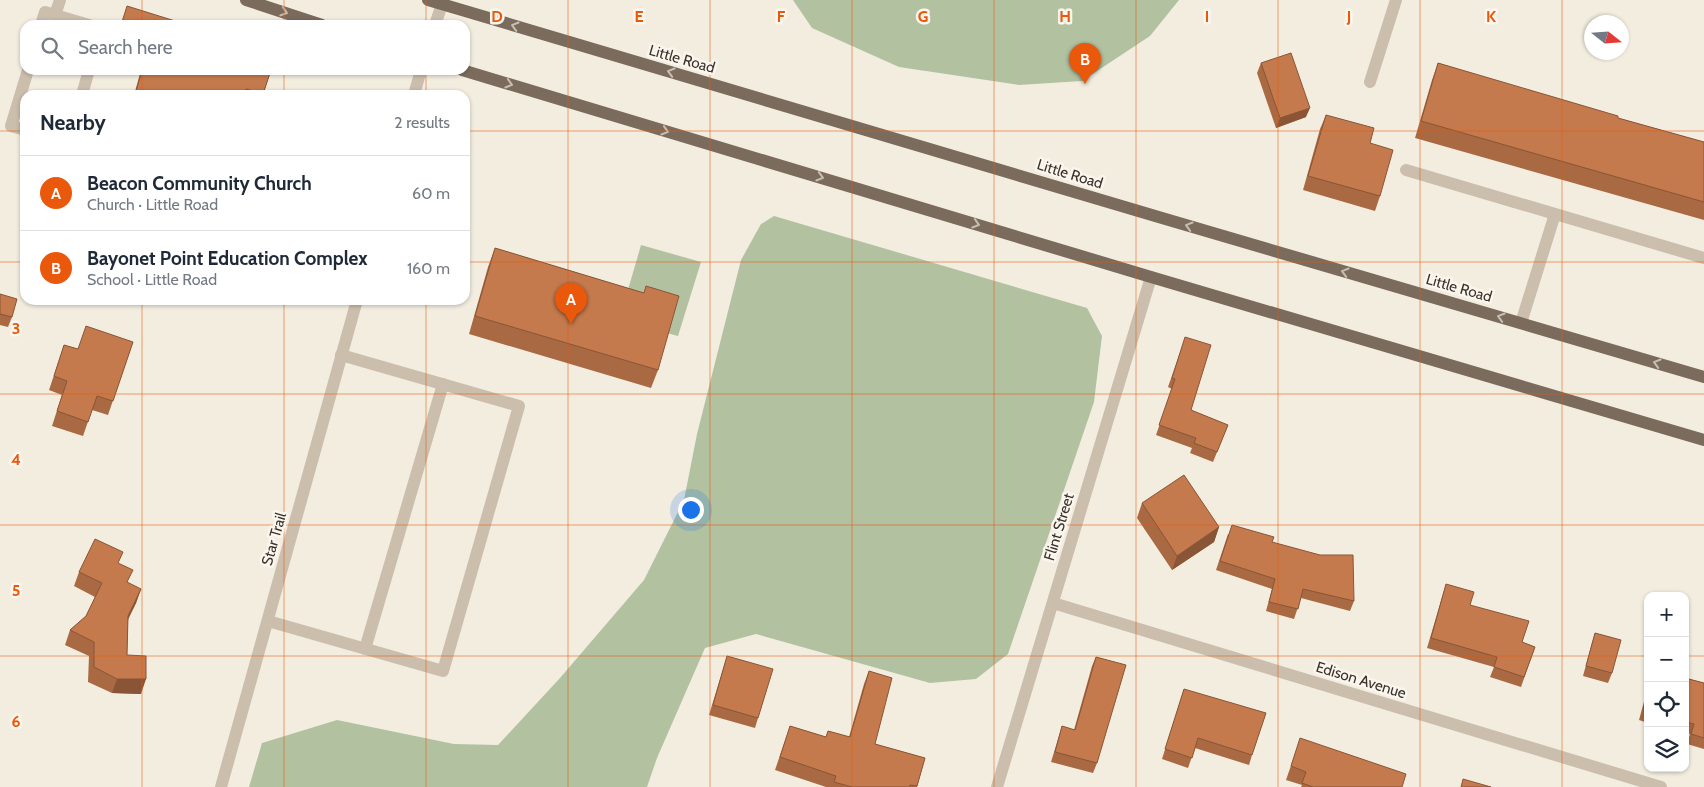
<!DOCTYPE html>
<meta charset="utf-8">
<style>
body{margin:0;font-family:Cabin,sans-serif;background:#f2f2f3;color:#1f2937}
.controls{position:absolute;right:15px;bottom:15px;display:grid;overflow:hidden;border-radius:10px;box-shadow:0 1px 4px #0004}
.controls button{width:45px;height:45px;display:grid;place-items:center;padding:0;border:0;border-bottom:1px solid #e0e1e3;background:#fff;color:#1f2937;font:25px sans-serif}
.compass{position:absolute;left:1584px;top:15px;width:45px;height:45px;border-radius:50%;background:#fff;box-shadow:0 1px 4px #0004;rotate:107deg}
.you{position:absolute;left:690px;top:509px;width:18px;height:18px;margin:-12px;border:4px solid #fff;border-radius:50%;background:#1a73e8;box-shadow:0 0 0 8px #1a73e833}
.badge{display:grid;place-items:center;width:32px;height:32px;border-radius:50%;background:#ea580c;color:#fff;font-size:16px;font-weight:700}
.pin{position:absolute;translate:-50% -41px;filter:drop-shadow(0 1px 2px #0008)}
.pin::after{content:'';position:absolute;top:26px;width:18px;height:15px;background:inherit;clip-path:polygon(0 0,100% 0,50% 100%)}
.list{margin:0;padding:0;list-style:none}
h2{display:flex;justify-content:space-between;align-items:center;height:65px;margin:0;padding:0 20px;font-size:21px}
h2 small{font-size:16px;font-weight:400;color:#747a83}
.list li{display:grid;grid-template-columns:32px 1fr auto;gap:15px;align-items:center;box-sizing:border-box;height:75px;padding:0 20px;border-top:1px solid #e0e1e3}
.list b{display:block;font-size:19px;white-space:nowrap}
.list p{margin:0;font-size:16px;white-space:nowrap;color:#747a83}
.list em{font-size:16px;font-style:normal;color:#747a83}
.icon{flex:none;width:28px;height:28px;fill:none;stroke:currentColor;stroke-width:2;stroke-linecap:round;stroke-linejoin:round}
.map{position:relative;flex:none;width:1704px;height:787px;overflow:hidden}
.search{position:absolute;background:#fff;box-shadow:0 1px 4px #0004;left:20px;top:20px;width:450px;height:55px;display:flex;align-items:center;gap:12px;box-sizing:border-box;padding:0 18px;border-radius:15px;color:#747a83;font-size:19px}
.panel{position:absolute;background:#fff;box-shadow:0 1px 4px #0004;left:20px;top:90px;width:450px;height:215px;border-radius:15px}
.map>svg:first-child{display:block}
.green{fill:#b2c2a0}
.lines{fill:none;stroke-linecap:round;stroke-linejoin:round}
.service{stroke:#cbbeac;stroke-width:12}
.minor{stroke:#cbbeac;stroke-width:12}
.tertiary{stroke:#cbbeac;stroke-width:12}
.primary{stroke:#7b6b5c;stroke-width:12}
.wall{fill:#a96942}
.shaded-wall{fill:#895536}
.building{fill:#c47a4d;stroke:#895536}
.oneway{stroke:#c7beb3}
.grid{fill:none;stroke:#e8590c;stroke-width:1;stroke-opacity:0.55}
.labels{text-anchor:middle;dominant-baseline:central;stroke-width:5;stroke-linejoin:round;paint-order:stroke}
.street-label{font-size:15px;fill:#39312a;stroke:#faf6ed}
.grid-label{font-size:16px;text-anchor:middle;font-weight:bold;fill:#e8590c;stroke:#faf6ed;stroke-width:5;stroke-linejoin:round;paint-order:stroke}
</style>
<div class="map">
<svg width="1704" height="787" viewBox="0 0 1704 787">
<rect width="100%" height="100%" fill="#f3ede0"/>
<!-- green -->
<path class="green" d="M793,0H1179L1150,36L1082,81L1019,85L899,67L812,28Z
M774,216L1087,308L1102,336L1094,402L1008,654L976,679L930,683L756,634L705,648L657,758L647,787H249L262,743L337,720L454,744L498,745L560,678L644,580L684,500L697,434L741,260L761,224Z
M641,245L701,262L678,336L667,333L623,307Z"/>
<g class="lines">
<!-- service -->
<path class="service" d="M55,15L60,0
M41,25L45,12L89,25
M82,95L89,70
M25,130L11,126L28,70
M1406,170L1704,258
M1521,323L1555,214
M268,621L443,671L519,406L341,355
M365,649L443,384"/>
<!-- minor -->
<path class="minor" d="M1370,82L1396,0
M1053,603L1661,787
M997,787L1151,277"/>
<!-- tertiary -->
<path class="tertiary" d="M435,25L442,4
M414,95L421,70
M221,787L357,300"/>
<!-- primary -->
<path class="primary" d="M246,0L322,25
M428,0L1162,218L1704,377
M462,70L1151,277L1704,440"/>
</g>
<!-- wall -->
<path class="wall" d="M1261,63L1306,117L1276,128L1257,73Z
M1438,63L1618,118L1704,142V220L1415,138L1432,80Z
M141,70H271L263,95H134Z
M1326,115L1370,143L1380,196L1375,211L1303,190L1320,129Z
M495,248L644,293L658,370L651,388L469,334L488,267Z
M0,294L12,317L8,327L0,325Z
M133,342L108,415L92,410L83,436L52,426L62,395L49,390L64,345L78,349Z
M1182,347L1191,410L1228,425L1213,462L1190,453L1192,448L1156,435L1172,389L1168,387Z
M1142,503L1219,527L1214,542L1172,570L1137,518Z
M1228,534L1272,542L1354,601L1350,611L1301,598L1294,619L1266,611L1272,589L1216,570Z
M119,564L128,583L141,589L136,603L128,620L127,655L141,694L112,693L88,682L89,656L65,645L70,630L86,616L95,597L74,586L79,572Z
M1446,584L1470,605L1522,642L1535,647L1521,687L1490,677L1494,667L1427,648Z
M1595,633L1612,673L1608,683L1583,676L1592,643Z
M727,656L758,718L755,728L709,715Z
M1096,657L1097,763L1093,773L1051,762L1062,726L1074,730L1092,666Z
M869,671L875,744L925,758L917,787H826L775,770L790,726L826,737L828,731L849,737L864,684Z
M1685,678L1704,683V749L1687,744L1690,734L1685,732Z
M1648,687V723L1639,720Z
M1184,689L1252,755L1249,765L1195,748L1188,768L1162,759Z
M1296,751L1402,787H1301L1302,785L1286,780Z"/>
<!-- shaded-wall -->
<path class="shaded-wall" d="M1310,108L1306,117L1276,128L1280,118Z
M1219,527L1214,542L1172,570L1177,556Z
M141,589L136,603L122,630L128,616Z
M117,679H146L141,694L112,693Z"/>
<!-- building -->
<path class="building" d="M127,6L188,25H121Z
M1291,53L1310,108L1280,118L1261,63Z
M1438,63L1618,116V118L1704,142V202L1421,121Z
M142,70H271L263,94L246,89L244,95H135Z
M1326,115L1374,128L1370,143L1393,150L1380,196L1308,176Z
M495,248L644,293L646,286L679,296L658,370L475,316Z
M0,294L17,299L12,317L0,314Z
M86,326L133,342L113,401L97,396L88,422L57,411L67,381L54,376L64,345L78,349Z
M1185,337L1211,345L1191,410L1228,425L1217,452L1194,443L1196,438L1159,425L1175,379L1172,378Z
M1184,475L1219,527L1177,556L1142,503Z
M1232,525L1274,537L1272,542L1320,555H1353L1354,601L1303,589L1298,609L1269,602L1275,579L1220,561Z
M95,539L123,552L118,563L133,570L127,582L141,589L128,616L127,655L146,656V679H117L94,667V642L70,630L86,616L102,583L79,572Z
M1446,584L1474,592L1470,605L1529,621L1522,642L1535,647L1524,677L1494,667L1497,657L1431,638Z
M1595,633L1621,640L1612,673L1586,666Z
M727,656L773,669L758,718L713,705Z
M1096,657L1126,665L1097,763L1055,752L1062,726L1075,730Z
M869,671L892,678L875,744L925,758L917,786L910,785V787H852L834,782L836,776L780,757L790,726L826,737L828,731L850,737Z
M1685,678L1704,683V738L1691,734L1694,724L1685,722Z
M1184,689L1266,713L1252,755L1198,738L1192,758L1165,749Z
M1648,691V712L1643,710Z
M1300,738L1406,774L1402,787H1313L1302,783L1306,772L1291,766Z
M1463,779L1491,787H1461Z"/>
<!-- one-way arrows -->
<defs><path id="oneway-chevron" d="M-2-3.5L2.5 0L-2 3.5" fill="none" stroke-width="1.6" stroke-linecap="round" stroke-linejoin="round" transform="scale(1.25)"/></defs>
<g class="oneway">
<use href="#oneway-chevron" transform="translate(284 12) rotate(18)"/>
<use href="#oneway-chevron" transform="translate(515 26) rotate(-164)"/>
<use href="#oneway-chevron" transform="translate(671 72) rotate(-164)"/>
<use href="#oneway-chevron" transform="translate(509 84) rotate(17)"/>
<use href="#oneway-chevron" transform="translate(665 131) rotate(17)"/>
<use href="#oneway-chevron" transform="translate(820 177) rotate(17)"/>
<use href="#oneway-chevron" transform="translate(976 224) rotate(17)"/>
<use href="#oneway-chevron" transform="translate(1189 226) rotate(-164)"/>
<use href="#oneway-chevron" transform="translate(1345 272) rotate(-164)"/>
<use href="#oneway-chevron" transform="translate(1501 317) rotate(-164)"/>
<use href="#oneway-chevron" transform="translate(1657 363) rotate(-164)"/>
</g>
<!-- grid -->
<path class="grid" d="M142,0V25M284,0V25M426,0V25M568,0V787M710,0V787M852,0V787M994,0V787M1136,0V787M1278,0V787M1420,0V787M1562,0V787M142,70V95M284,70V95M426,70V95M0,131H25M465,131H1704M0,262H25M465,262H1704M142,300V787M284,300V787M426,300V787M0,394H1704M0,525H1704M0,656H1648M1685,656H1704"/>
<g class="labels">
<!-- street labels -->
<g class="street-label">
<text transform="translate(682 59) rotate(16)">Little Road</text>
<text transform="translate(1070 174) rotate(17)">Little Road</text>
<text transform="translate(1459 288) rotate(16)">Little Road</text>
<text transform="translate(1059 527) rotate(-73)">Flint Street</text>
<text transform="translate(274 539) rotate(-74)">Star Trail</text>
<text transform="translate(1361 680) rotate(17)">Edison Avenue</text>
</g>
</g>
<g class="grid-label">
<text x="497" y="22">D</text>
<text x="639" y="22">E</text>
<text x="781" y="22">F</text>
<text x="923" y="22">G</text>
<text x="1065" y="22">H</text>
<text x="1207" y="22">I</text>
<text x="1349" y="22">J</text>
<text x="1491" y="22">K</text>
<text x="16" y="334">3</text>
<text x="16" y="465">4</text>
<text x="16" y="596">5</text>
<text x="16" y="727">6</text>
</g>
</svg>
<div class="controls">
<button>+</button>
<button>−</button>
<button><svg class="icon" aria-label="locate" viewBox="0 0 24 24"><circle cx="12" cy="12" r="6"/><path d="M12 2v4M12 18v4M2 12h4M18 12h4"/></svg></button>
<button><svg class="icon" aria-label="layers" viewBox="0 0 24 24"><path d="M12 4l9 5-9 5-9-5zM3 14l9 5 9-5"/></svg></button>
</div>
<svg class="compass" viewBox="-18 -18 36 36"><path d="M0-13l5 13h-10z" fill="#e53935"/><path d="M0 13l5-13h-10z" fill="#747a83"/></svg>
<div class="you"></div>
<div class="pin badge" style="left:571px;top:324px">A</div>
<div class="pin badge" style="left:1085px;top:84px">B</div>
<div class="search"><svg class="icon" aria-label="search" viewBox="0 0 24 24"><circle cx="10" cy="10" r="6"/><path d="M15 15l6 6"/></svg>Search here</div>
<section class="panel">
<h2>Nearby<small>2 results</small></h2>
<ul class="list">
<li><span class="badge">A</span><div><b>Beacon Community Church</b><p>Church · Little Road</p></div><em>60 m</em></li>
<li><span class="badge">B</span><div><b>Bayonet Point Education Complex</b><p>School · Little Road</p></div><em>160 m</em></li>
</ul>
</section>
</div>
